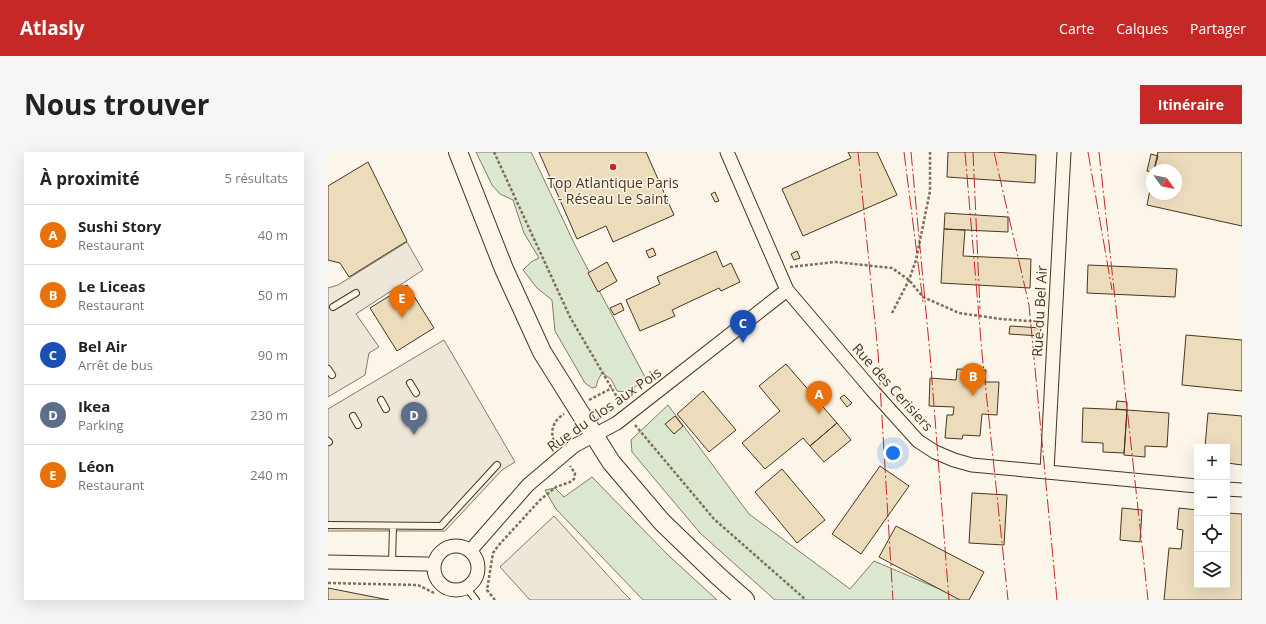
<!DOCTYPE html>
<html lang="fr">
<meta charset="utf-8">
<style>
body{margin:0;font-family:"Open Sans",sans-serif;background:#f6f6f6;color:#222}
.controls{position:absolute;right:12px;bottom:12px;display:grid;overflow:hidden;border-radius:0px;box-shadow:0 4px 16px #0002}
.controls button{width:36px;height:36px;display:grid;place-items:center;padding:0;border:0;border-bottom:1px solid #e0e0e0;background:#fff;color:#222;font:20px sans-serif}
.compass{position:absolute;left:818px;top:12px;width:36px;height:36px;border-radius:50%;background:#fff;box-shadow:0 4px 16px #0002;rotate:123deg}
.you{position:absolute;left:565px;top:301px;width:14px;height:14px;margin:-10px;border:3px solid #fff;border-radius:50%;background:#1a73e8;box-shadow:0 0 0 6px #1a73e833}
.badge{display:grid;place-items:center;width:26px;height:26px;border-radius:50%;background:#c62828;color:#fff;font-size:13px;font-weight:700}
.pin{position:absolute;translate:-50% -33px;filter:drop-shadow(0 1px 2px #0008)}
.pin::after{content:'';position:absolute;top:21px;width:14px;height:12px;background:inherit;clip-path:polygon(0 0,100% 0,50% 100%)}
.list{margin:0;padding:0;list-style:none}
h2{display:flex;justify-content:space-between;align-items:center;height:52px;margin:0;padding:0 16px;font-size:17px}
h2 small{font-size:13px;font-weight:400;color:#767676}
.list li{display:grid;grid-template-columns:26px 1fr auto;gap:12px;align-items:center;box-sizing:border-box;height:60px;padding:0 16px;border-top:1px solid #e0e0e0}
.list b{display:block;font-size:15px;white-space:nowrap}
.list p{margin:0;font-size:13px;white-space:nowrap;color:#767676}
.list em{font-size:13px;font-style:normal;color:#767676}
.icon{flex:none;width:22px;height:22px;fill:none;stroke:currentColor;stroke-width:2;stroke-linecap:round;stroke-linejoin:round}
.map{position:relative;flex:none;width:914px;height:448px;overflow:hidden;border-radius:0px}
header{display:flex;align-items:center;gap:24px;box-sizing:border-box;height:56px;padding:0 20px;background:#c62828;color:#fff}
header strong{font-size:19px}
nav{display:flex;gap:22px;margin-inline-start:auto;font-size:14px}
.intro{display:flex;align-items:center;justify-content:space-between;box-sizing:border-box;height:96px;padding:0 24px}
h1{margin:0;font-size:28px}
.button{padding:10px 18px;border-radius:0px;background:#c62828;color:#fff;font-size:14px;font-weight:700}
main{display:flex;gap:24px;padding:0 24px}
aside{flex:1;background:#fff;border-radius:0px;box-shadow:0 4px 16px #0002}
.map>svg:first-child{display:block}
.green{fill:#dce7d0;stroke:#887966}
.parking{fill:#ede7d9;stroke:#887966}
.building{fill:#ecdcbc;stroke:#4a3520}
.lines{fill:none;stroke-linecap:round;stroke-linejoin:round}
.lane-casing{stroke:#4a3520;stroke-width:8}
.street-casing{stroke:#4a3520;stroke-width:15}
.secondary-casing{stroke:#4a3520;stroke-width:20}
.path{stroke:#7f6f5c;stroke-width:2.5;stroke-dasharray:3 2;stroke-linecap:butt}
.lane{stroke:#fbf6e9;stroke-width:6}
.street{stroke:#fbf6e9;stroke-width:13}
.secondary{stroke:#fbf6e9;stroke-width:18}
.power{stroke:#c62828;stroke-width:1;stroke-dasharray:14 3 2 3;stroke-linecap:butt}
.poi-dot{fill:#c62828;stroke:#fbf6e9;stroke-width:1.5}
.labels{text-anchor:middle;dominant-baseline:central;stroke-width:3;stroke-linejoin:round;paint-order:stroke}
.poi-label{font-size:14px;fill:#4a3520;stroke:#fbf6e9}
.street-label{font-size:14px;fill:#4a3520;stroke:#fbf6e9}
</style>
<header>
<strong>Atlasly</strong>
<nav><a>Carte</a><a>Calques</a><a>Partager</a></nav>
</header>
<div class="intro"><h1>Nous trouver</h1><a class="button">Itinéraire</a></div>
<main>
<aside>
<h2>À proximité<small>5 résultats</small></h2>
<ul class="list">
<li><span class="badge" style="background:#e8710a">A</span><div><b>Sushi Story</b><p>Restaurant</p></div><em>40 m</em></li>
<li><span class="badge" style="background:#e8710a">B</span><div><b>Le Liceas</b><p>Restaurant</p></div><em>50 m</em></li>
<li><span class="badge" style="background:#1a4fb4">C</span><div><b>Bel Air</b><p>Arrêt de bus</p></div><em>90 m</em></li>
<li><span class="badge" style="background:#5c6f8a">D</span><div><b>Ikea</b><p>Parking</p></div><em>230 m</em></li>
<li><span class="badge" style="background:#e8710a">E</span><div><b>Léon</b><p>Restaurant</p></div><em>240 m</em></li>
</ul>
</aside>
<div class="map">
<svg width="914" height="448" viewBox="0 0 914 448">
<rect width="100%" height="100%" fill="#fbf6e9"/>
<!-- green -->
<path class="green" d="M148,0H203L247,93L317,225C308,234 303,242 289,239L283,227L274,221L270,228L268,235L264,236L257,231L227,179L224,148L209,136L195,118L203,110L211,106L196,81L185,48L172,42L164,33Z
M340,253L421,362L522,437L546,409L637,448H447L372,381L304,300L303,288Z
M264,325L339,402L389,448H315L228,357L217,338L227,336L236,345Z"/>
<!-- parking -->
<path class="parking" d="M79,90L95,118L28,162L51,195L41,201L37,223L0,245V136L10,133Z
M116,188L187,310L174,318L117,379H0V257Z
M226,364L295,440L303,448H202L172,415Z"/>
<!-- building -->
<path class="building" d="M211,0H318L346,63L285,90L278,74L249,87Z
M520,0H549L569,43L475,84L454,37L523,6Z
M620,0H667L708,3L707,31L619,25Z
M830,0H914V74L819,53L824,28V42H848V18H826Z
M823,2L830,4L826,18H824V20L819,19Z
M40,10L79,89L21,125L12,111L0,108V34Z
M387,40L391,49L387,50L383,42Z
M617,61L680,65V80L616,77Z
M616,77L637,78L635,104L703,107L702,136L613,131Z
M325,96L328,103L321,106L318,99Z
M388,99L395,115L403,111L412,130L393,139L391,136L344,158L347,164L312,179L298,148L332,132L329,125Z
M469,99L472,106L466,108L463,102Z
M279,110L289,129L270,140L260,121Z
M760,113L849,117L847,145L759,141Z
M79,133L106,176L69,199L42,156Z
M293,151L296,158L286,163L282,156Z
M682,174L713,176L712,184L681,182Z
M858,183L914,188V239L854,233Z
M458,212L509,271L482,294L475,286L437,317L414,291L452,259L431,234Z
M629,217L658,218L657,230H671L669,263L654,262L652,284L635,283L634,287L617,286L619,263H625L626,255L601,254L602,226L628,228Z
M375,239L408,278L381,300L349,262Z
M516,243L524,251L519,255L512,246Z
M789,249L799,250V258L788,257Z
M755,256L799,258L796,301L775,300V291L754,290Z
M799,258L841,261L839,295L817,294V305L796,303Z
M880,261L914,264V313L899,311V295H877Z
M347,264L355,274L346,282L337,272Z
M509,271L523,288L496,310L482,294Z
M552,314L581,334L533,402L504,382Z
M454,317L497,368L469,391L427,340Z
M644,341L679,343L676,393L641,391Z
M794,356L814,358L812,390L792,388Z
M851,356L869,358V433H899V361L914,362V448H836L841,396L853,397L855,378L849,377Z
M568,374L656,420L641,448H632L551,405Z
M0,436L61,448H0Z"/>
<g class="lines">
<!-- lane casing -->
<g class="lane-casing">
<path id="lane" d="M5,155L28,141
M0,217L4,223
M82,231L88,241
M53,248L58,257
M25,264L30,273
M0,289L1,290
M0,373L113,374L169,313
M64,411L65,374
M138,435L148,448"/>
</g>
<!-- street casing -->
<g class="street-casing">
<path id="street" d="M399,0L459,138L544,238L590,289L607,300L626,308L644,313L869,334
M719,319L736,0
M899,337L914,338
M106 416a22 22 0 1 1 44 0a22 22 0 1 1-44 0Z
M142,399L200,333L246,294L289,271L459,138
M0,410L98,412L106,413"/>
</g>
<!-- secondary casing -->
<g class="secondary-casing">
<path id="secondary" d="M130,0L176,117L214,200L266,283L283,310L334,370L389,423L417,448"/>
</g>
<!-- path -->
<path class="path" d="M166,0L242,165L293,252
M462,115L507,110L564,116L581,128L595,145L631,161L673,167L714,170
M564,161L581,128L588,108L602,39V0
M261,248L284,236
M307,273L386,367L478,448
M228,293C221,282 224,269 236,262
M0,431L90,433L106,441
M167,448L159,438L165,401L170,394L212,348L228,335L242,330L246,327L247,321L242,314"/>
<!-- lane -->
<use href="#lane" class="lane"/>
<!-- street -->
<use href="#street" class="street"/>
<!-- secondary -->
<use href="#secondary" class="secondary"/>
<!-- power -->
<path class="power" d="M530,0L550,200L565,448
M576,0L595,150
M583,0L602,202L621,448
M637,0L654,201L680,448
M645,0L652,157
M666,0L701,153L729,448
M760,0L784,138
M771,0L820,448"/>
</g>
<!-- markers -->
<circle class="poi-dot" cx="285" cy="15" r="4"/>
<g class="labels">
<!-- poi labels -->
<g class="poi-label">
<text x="285" y="30">Top Atlantique Paris<tspan x="285" dy="16">- Réseau Le Saint</tspan></text>
</g>
<!-- street labels -->
<g class="street-label">
<text transform="translate(711 159) rotate(-87)">Rue du Bel Air</text>
<text transform="translate(565 235) rotate(48)">Rue des Cerisiers</text>
<text transform="translate(276 257) rotate(-35)">Rue du Clos aux Pois</text>
</g>
</g>
</svg>
<div class="controls">
<button>+</button>
<button>−</button>
<button><svg class="icon" aria-label="locate" viewBox="0 0 24 24"><circle cx="12" cy="12" r="6"/><path d="M12 2v4M12 18v4M2 12h4M18 12h4"/></svg></button>
<button><svg class="icon" aria-label="layers" viewBox="0 0 24 24"><path d="M12 4l9 5-9 5-9-5zM3 14l9 5 9-5"/></svg></button>
</div>
<svg class="compass" viewBox="-18 -18 36 36"><path d="M0-13l5 13h-10z" fill="#e53935"/><path d="M0 13l5-13h-10z" fill="#767676"/></svg>
<div class="you"></div>
<div class="pin badge" style="left:491px;top:262px;background:#e8710a">A</div>
<div class="pin badge" style="left:645px;top:244px;background:#e8710a">B</div>
<div class="pin badge" style="left:415px;top:191px;background:#1a4fb4">C</div>
<div class="pin badge" style="left:86px;top:283px;background:#5c6f8a">D</div>
<div class="pin badge" style="left:74px;top:166px;background:#e8710a">E</div>
</div>
</main>
